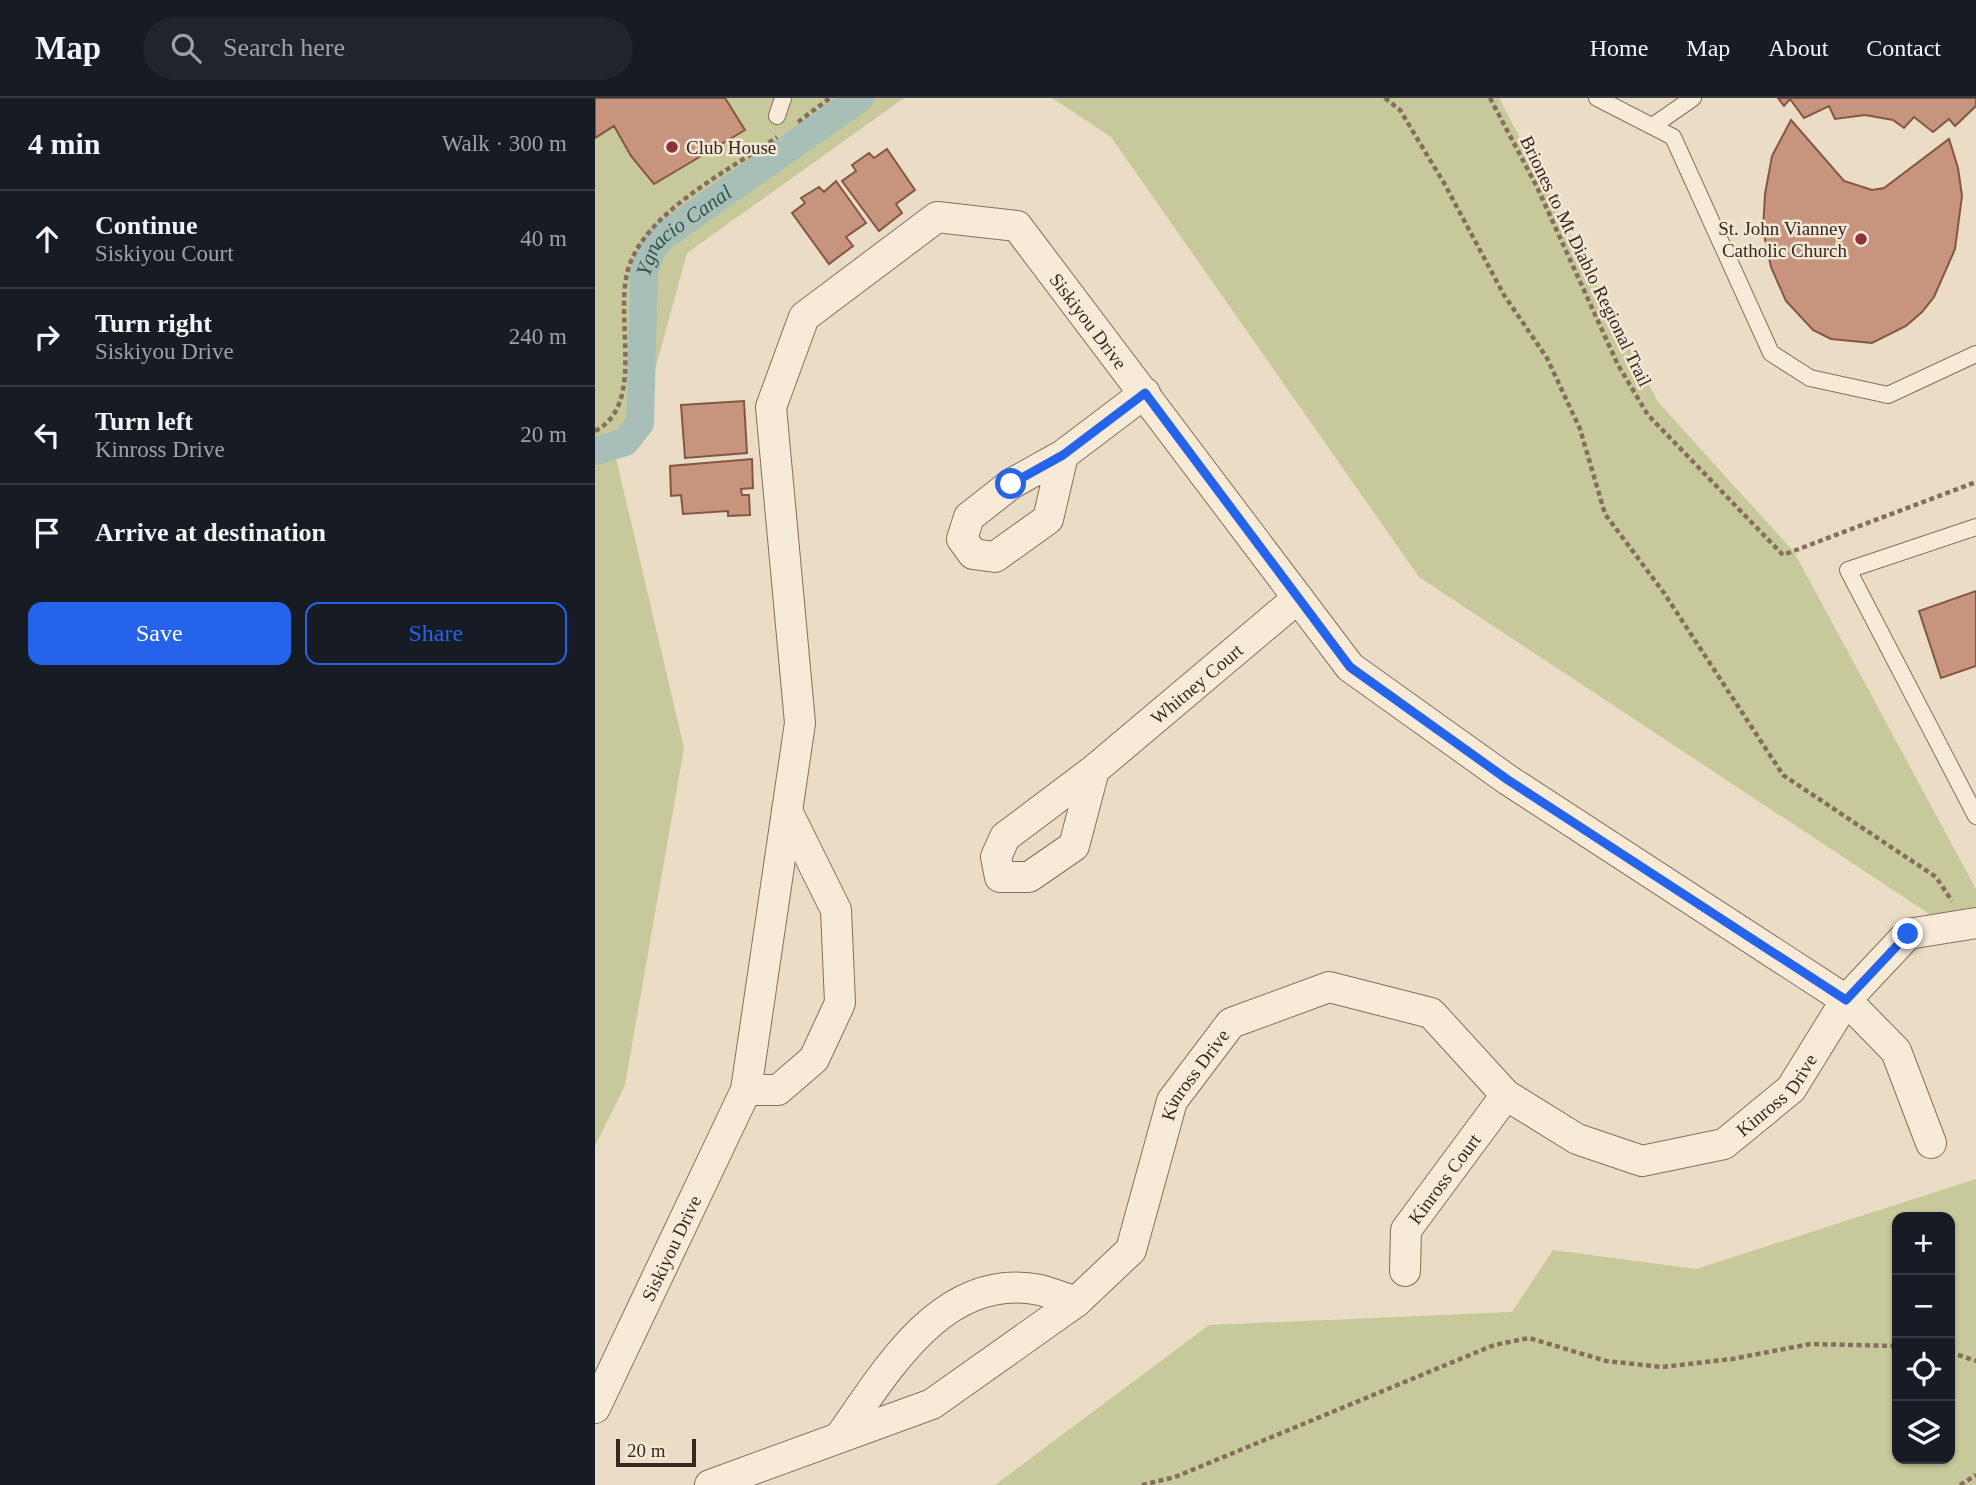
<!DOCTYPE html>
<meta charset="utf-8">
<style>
body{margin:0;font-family:"Times New Roman",serif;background:#20242c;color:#f1f3f6}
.controls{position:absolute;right:21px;bottom:21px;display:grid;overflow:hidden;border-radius:14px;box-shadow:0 2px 5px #0004}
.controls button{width:63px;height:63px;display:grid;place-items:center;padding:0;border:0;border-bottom:2px solid #363941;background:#171b24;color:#f1f3f6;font:35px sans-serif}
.scale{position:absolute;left:21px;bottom:18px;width:80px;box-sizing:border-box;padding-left:7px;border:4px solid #372820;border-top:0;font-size:19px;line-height:24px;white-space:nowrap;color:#372820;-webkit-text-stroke:5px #f3e7d5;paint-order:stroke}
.stop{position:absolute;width:21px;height:21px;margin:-16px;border:5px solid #2563eb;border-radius:50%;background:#fff}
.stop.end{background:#2563eb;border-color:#fff;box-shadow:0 2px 7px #0008}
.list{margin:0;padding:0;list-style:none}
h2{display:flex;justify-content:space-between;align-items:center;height:91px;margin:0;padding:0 28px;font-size:30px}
h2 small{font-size:23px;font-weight:400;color:#9ea1a6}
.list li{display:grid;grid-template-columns:46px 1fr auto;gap:21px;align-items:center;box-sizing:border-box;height:98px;padding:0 28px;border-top:2px solid #363941}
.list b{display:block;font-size:26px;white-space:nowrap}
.list p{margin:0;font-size:23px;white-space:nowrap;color:#9ea1a6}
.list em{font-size:23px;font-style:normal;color:#9ea1a6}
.actions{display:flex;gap:14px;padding:21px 28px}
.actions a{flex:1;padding:16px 0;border:2px solid #2563eb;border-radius:14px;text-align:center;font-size:24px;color:#2563eb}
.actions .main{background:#2563eb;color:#fff}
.icon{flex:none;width:38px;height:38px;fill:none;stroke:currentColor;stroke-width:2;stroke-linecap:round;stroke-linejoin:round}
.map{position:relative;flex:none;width:1381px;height:1387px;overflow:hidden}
header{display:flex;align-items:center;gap:42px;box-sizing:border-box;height:98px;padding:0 35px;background:#171b24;border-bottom:2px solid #363941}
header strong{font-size:33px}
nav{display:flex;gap:38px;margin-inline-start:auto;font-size:24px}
.search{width:490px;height:63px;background:#20242c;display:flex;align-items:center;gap:18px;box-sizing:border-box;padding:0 24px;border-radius:38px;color:#9ea1a6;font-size:26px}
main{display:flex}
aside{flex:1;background:#171b24}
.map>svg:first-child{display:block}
.green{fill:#c8c99a;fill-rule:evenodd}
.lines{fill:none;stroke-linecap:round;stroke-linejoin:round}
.canal{stroke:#a7bfb6;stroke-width:28}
.building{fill:#c7957e;stroke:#835744;stroke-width:2}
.service-casing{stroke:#866e5d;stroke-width:18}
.minor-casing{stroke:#866e5d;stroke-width:32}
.path{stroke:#866e5d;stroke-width:4.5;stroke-dasharray:5 3.5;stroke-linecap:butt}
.service{stroke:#f7ebd8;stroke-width:16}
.minor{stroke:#f7ebd8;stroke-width:30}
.route{stroke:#2563eb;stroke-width:9}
.poi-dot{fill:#91303b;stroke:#f3e7d5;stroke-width:2.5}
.labels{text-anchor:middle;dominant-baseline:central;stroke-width:5;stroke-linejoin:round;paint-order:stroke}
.poi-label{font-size:19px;fill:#372820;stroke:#f3e7d5;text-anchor:start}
.street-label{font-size:19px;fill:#372820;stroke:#f3e7d5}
.water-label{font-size:21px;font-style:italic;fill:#30554f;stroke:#f3e7d5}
</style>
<header>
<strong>Map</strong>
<div class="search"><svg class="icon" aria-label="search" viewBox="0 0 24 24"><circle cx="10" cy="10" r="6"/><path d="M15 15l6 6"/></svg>Search here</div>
<nav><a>Home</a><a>Map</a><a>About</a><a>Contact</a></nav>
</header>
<main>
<aside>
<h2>4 min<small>Walk · 300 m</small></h2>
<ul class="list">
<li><svg class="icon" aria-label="ahead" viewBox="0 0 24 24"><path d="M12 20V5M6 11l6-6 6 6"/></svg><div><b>Continue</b><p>Siskiyou Court</p></div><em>40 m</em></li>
<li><svg class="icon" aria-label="right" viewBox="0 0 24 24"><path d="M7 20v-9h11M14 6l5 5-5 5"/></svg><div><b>Turn right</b><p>Siskiyou Drive</p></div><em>240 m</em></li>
<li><svg class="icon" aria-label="left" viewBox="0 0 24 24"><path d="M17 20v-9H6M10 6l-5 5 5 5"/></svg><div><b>Turn left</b><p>Kinross Drive</p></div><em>20 m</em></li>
<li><svg class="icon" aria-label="arrive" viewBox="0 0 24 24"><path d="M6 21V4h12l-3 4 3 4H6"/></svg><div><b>Arrive at destination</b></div></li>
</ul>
<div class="actions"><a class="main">Save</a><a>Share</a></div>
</aside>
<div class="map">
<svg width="1381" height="1387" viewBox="0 0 1381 1387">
<rect width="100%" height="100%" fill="#ebdcc6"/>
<!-- green -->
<path class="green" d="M0,0H309L92,155L37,356L21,360L89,650L30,987L0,1048Z
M457,0H904L1063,304L1199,454L1381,791V825L1354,829L824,479L516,39Z
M1381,1081V1387H400L614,1227L917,1214L958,1152L1101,1171ZM1302,1119H1355V1361H1302Z"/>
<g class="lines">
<!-- canal -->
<path class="canal" id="s1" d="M0,353L30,344L45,325L49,173L57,151L67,139L265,0"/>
</g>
<!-- building -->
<path class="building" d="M0,0H130L150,32L59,86L36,58L19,28L0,40Z
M1183,0H1381V8L1360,28L1354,21L1338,34L1319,19L1309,30L1298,22L1270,17L1240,21L1234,8L1209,20L1195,1L1189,8Z
M1196,22L1249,83L1277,92L1289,90L1354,41L1363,70L1367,98L1360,151L1339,199L1327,214L1311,228L1277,245L1236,241L1218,232L1191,203L1176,169L1168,132L1170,96L1177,58Z
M292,51L320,92L301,106L307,115L284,133L247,83L261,73L257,67L274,55L279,60Z
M241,83L271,125L251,139L258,148L234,166L197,115L210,105L206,100L224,89L229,94Z
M149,303L152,355L90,360L86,307Z
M157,361L158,390L146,391L147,397H154L155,417L133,418V413L88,416L86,397L76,398L75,368Z
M1381,493V568L1346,580L1324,513Z"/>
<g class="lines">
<!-- service casing -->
<g class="service-casing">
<path id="service" d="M1002,0L1078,39L1176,255L1215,280L1293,297L1381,256
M182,18L188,0
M1059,27L1098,0
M1381,429L1253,472L1381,718"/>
</g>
<!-- minor casing -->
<g class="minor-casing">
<g id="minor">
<path d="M468,357L453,421L400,459L378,456L367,441L374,419L416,386L468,357L550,295"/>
<path id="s2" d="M499,672L479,748L434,779H405L401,759L410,739L499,672L703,500"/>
<path d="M151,992H183L219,961L245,905L241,812L192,713"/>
<path id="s3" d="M810,1173L811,1132L911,997"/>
<path id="s4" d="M0,1310L151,992L205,625L176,309L209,219L342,119L422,128L755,569L913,682L1251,902L1301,953L1336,1045"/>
<path d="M246,1337C292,1272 349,1172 445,1192C457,1195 469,1200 481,1204"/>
<path id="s5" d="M115,1387L337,1306L481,1204L536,1152L577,1003L636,925L734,889L836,915L911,997L982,1041L1047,1063L1129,1046L1196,991L1251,902L1313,836L1381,825"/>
</g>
</g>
<!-- path -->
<path class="path" d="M790,0L805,12L849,85L909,197L952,260L985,331L1010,416L1069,495L1188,677L1341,779L1357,803
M895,0L942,89L1023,267L1053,317L1188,457L1381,384
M203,24L235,0
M0,333C54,306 15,212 36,163C58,110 135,72 182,39
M1355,1254L1381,1263
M547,1387L580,1379L899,1247L934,1240L1011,1263L1067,1269L1137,1261L1215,1246L1302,1248
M1365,1387L1381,1377"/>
<!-- service -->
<use href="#service" class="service"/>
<!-- minor -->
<use href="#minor" class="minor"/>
</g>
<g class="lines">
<!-- route -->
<path class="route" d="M416,386L468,357L550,295L755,569L913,682L1251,902L1313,836"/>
</g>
<!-- markers -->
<g class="poi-dot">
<circle cx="77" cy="49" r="7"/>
<circle cx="1266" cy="141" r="7"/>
</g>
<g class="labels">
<!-- poi labels -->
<g class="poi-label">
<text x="91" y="49">Club House</text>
<text x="1252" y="130" text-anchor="end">St. John Vianney<tspan x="1252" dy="22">Catholic Church</tspan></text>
</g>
<!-- street labels -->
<g class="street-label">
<text transform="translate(991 163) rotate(64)">Briones to Mt Diablo Regional Trail</text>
<text stroke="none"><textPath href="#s4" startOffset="1502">Siskiyou Drive</textPath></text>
<text stroke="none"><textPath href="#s2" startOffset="450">Whitney Court</textPath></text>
<text stroke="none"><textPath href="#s5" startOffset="677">Kinross Drive</textPath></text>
<text stroke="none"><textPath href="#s5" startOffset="1370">Kinross Drive</textPath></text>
<text stroke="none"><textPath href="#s3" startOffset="105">Kinross Court</textPath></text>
<text stroke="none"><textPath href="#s4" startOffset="177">Siskiyou Drive</textPath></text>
</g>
<!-- water labels -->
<g class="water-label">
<text stroke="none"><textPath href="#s1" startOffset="266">Ygnacio Canal</textPath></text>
</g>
</g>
</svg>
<div class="controls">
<button>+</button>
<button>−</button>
<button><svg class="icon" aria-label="locate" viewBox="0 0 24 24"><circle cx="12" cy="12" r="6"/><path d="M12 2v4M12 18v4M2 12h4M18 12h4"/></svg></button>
<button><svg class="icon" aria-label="layers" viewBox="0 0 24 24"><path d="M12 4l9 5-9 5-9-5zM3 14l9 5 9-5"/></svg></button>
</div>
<div class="scale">20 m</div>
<div class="stop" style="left:416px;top:386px"></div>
<div class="stop end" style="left:1313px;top:836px"></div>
</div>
</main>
